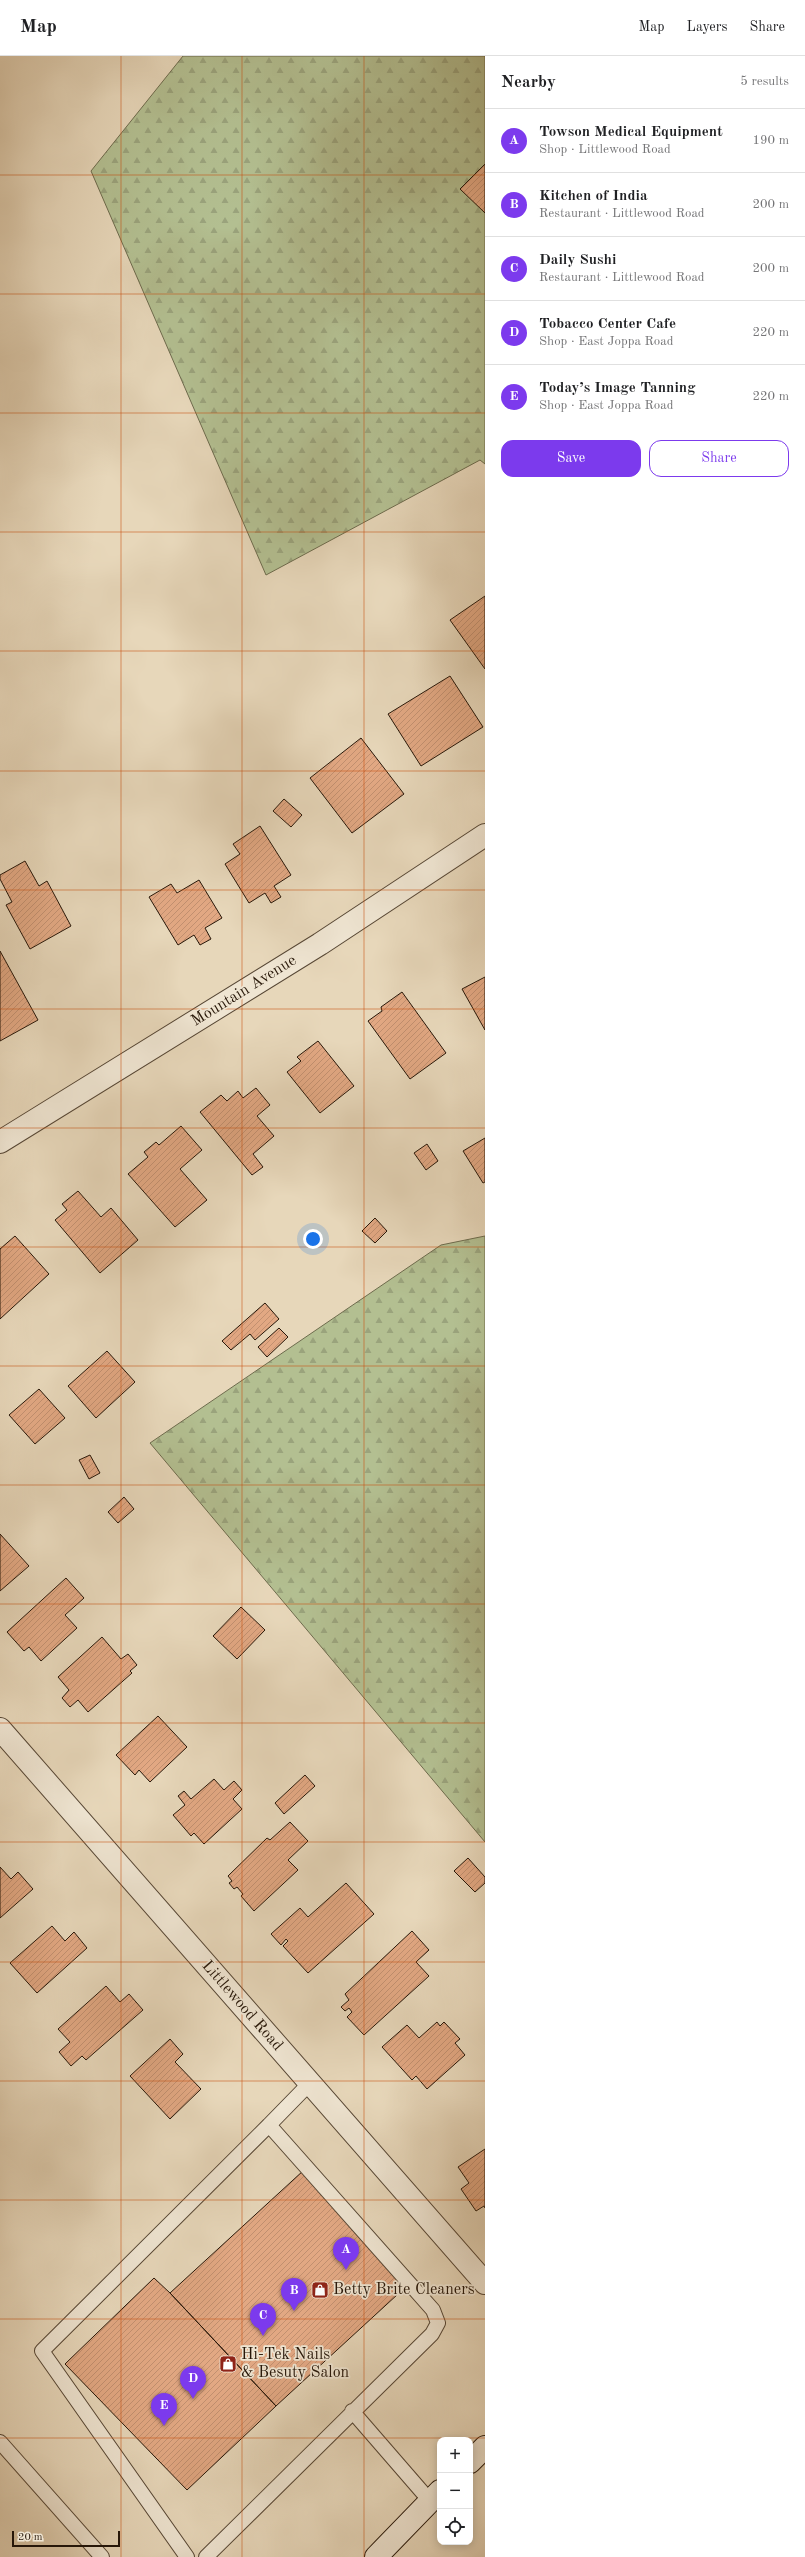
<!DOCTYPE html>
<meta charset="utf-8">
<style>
body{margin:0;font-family:"Old Standard TT",serif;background:#f2f2f2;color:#202124}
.controls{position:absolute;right:12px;bottom:12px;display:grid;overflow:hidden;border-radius:8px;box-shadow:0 2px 10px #0003}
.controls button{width:36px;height:36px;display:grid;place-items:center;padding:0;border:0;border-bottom:1px solid #e0e0e0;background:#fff;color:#202124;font:20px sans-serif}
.scale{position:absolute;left:12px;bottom:10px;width:108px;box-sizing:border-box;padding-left:4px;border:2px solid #271709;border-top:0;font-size:11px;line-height:14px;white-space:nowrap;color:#271709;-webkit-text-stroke:3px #efe5d2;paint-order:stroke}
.you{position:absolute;left:313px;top:1183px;width:14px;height:14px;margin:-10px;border:3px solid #fff;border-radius:50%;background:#1a73e8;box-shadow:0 0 0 6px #1a73e833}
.badge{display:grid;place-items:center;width:26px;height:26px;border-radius:50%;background:#7c3aed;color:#fff;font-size:13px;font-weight:700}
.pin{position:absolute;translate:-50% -33px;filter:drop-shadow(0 1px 2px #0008)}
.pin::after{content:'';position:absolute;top:21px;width:14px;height:12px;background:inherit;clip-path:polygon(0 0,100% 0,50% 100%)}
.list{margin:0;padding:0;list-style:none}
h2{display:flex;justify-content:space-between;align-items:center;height:52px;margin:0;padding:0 16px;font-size:17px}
h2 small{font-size:13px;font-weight:400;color:#757577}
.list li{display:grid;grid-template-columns:26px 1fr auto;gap:12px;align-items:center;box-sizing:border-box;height:64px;padding:0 16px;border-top:1px solid #e0e0e0}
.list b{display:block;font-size:15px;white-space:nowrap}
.list p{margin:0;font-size:13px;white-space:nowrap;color:#757577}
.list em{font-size:13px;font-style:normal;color:#757577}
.actions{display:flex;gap:8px;padding:12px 16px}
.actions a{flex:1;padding:9px 0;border:1px solid #7c3aed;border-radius:12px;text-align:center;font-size:14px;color:#7c3aed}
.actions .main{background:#7c3aed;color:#fff}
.icon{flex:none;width:22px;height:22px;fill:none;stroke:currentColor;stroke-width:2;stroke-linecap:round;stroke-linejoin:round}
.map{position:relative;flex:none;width:485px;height:2501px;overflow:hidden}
header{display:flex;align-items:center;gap:24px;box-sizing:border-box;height:56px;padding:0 20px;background:#fff;border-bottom:1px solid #e0e0e0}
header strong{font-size:19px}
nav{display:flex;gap:22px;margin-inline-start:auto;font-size:14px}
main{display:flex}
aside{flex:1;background:#fff}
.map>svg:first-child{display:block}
.forest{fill:url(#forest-firs);stroke:#6d6b4d}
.building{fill:url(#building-hatch);stroke:#271709}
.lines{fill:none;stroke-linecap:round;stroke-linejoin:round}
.service-casing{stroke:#574735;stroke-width:16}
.minor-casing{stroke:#574735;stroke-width:24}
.secondary-casing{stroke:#271709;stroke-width:24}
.service{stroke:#efe5d2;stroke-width:14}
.minor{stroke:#efe5d2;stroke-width:22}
.secondary{stroke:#efe5d2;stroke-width:22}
.grid{fill:none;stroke:#cb4f0c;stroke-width:1;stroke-opacity:0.55}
.labels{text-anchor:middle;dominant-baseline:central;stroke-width:3.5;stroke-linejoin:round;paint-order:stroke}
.street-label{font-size:16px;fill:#271709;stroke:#efe5d2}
.poi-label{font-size:16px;fill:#271709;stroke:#efe5d2;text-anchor:start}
</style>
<header>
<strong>Map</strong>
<nav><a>Map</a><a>Layers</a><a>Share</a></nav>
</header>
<main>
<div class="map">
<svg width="485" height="2501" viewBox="0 0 485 2501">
<defs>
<pattern id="forest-firs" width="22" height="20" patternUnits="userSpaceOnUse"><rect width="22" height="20" fill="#b3bf91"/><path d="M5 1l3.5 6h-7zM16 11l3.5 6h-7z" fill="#9aa37c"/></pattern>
<pattern id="building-hatch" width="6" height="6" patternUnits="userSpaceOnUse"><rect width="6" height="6" fill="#e2a883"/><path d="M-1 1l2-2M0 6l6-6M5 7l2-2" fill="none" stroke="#c29070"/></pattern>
</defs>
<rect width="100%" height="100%" fill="#e7d7ba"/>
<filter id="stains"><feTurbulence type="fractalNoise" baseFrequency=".005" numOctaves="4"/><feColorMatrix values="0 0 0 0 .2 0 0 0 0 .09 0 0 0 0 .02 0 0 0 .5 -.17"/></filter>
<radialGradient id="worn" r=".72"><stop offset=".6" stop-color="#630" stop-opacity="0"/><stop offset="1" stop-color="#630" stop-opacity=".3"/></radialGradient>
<!-- forest -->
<path class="forest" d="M183,0H485V408L480,404L266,519L91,115Z
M485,1180V1786L150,1387L441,1189Z"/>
<!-- building -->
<path class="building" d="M485,108V157L460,133Z
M485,540V613L450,564Z
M450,620L483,671L421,710L388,658Z
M361,682L404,738L352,777L310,722Z
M284,743L302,759L291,771L273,755Z
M260,770L291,819L274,830L281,841L271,847L265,837L249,847L225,808L240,798L233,788Z
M25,805L39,830L47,825L71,870L30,893L6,849L12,846L0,823V819Z
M199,824L222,862L205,872L211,883L200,889L194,879L178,889L149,841L171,828L177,837Z
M0,895L38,964L0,985Z
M485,921V974L462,933Z
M402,936L446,997L410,1023L368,965L382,955L381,951Z
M318,985L354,1030L320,1057L287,1016L301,1005L297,1001Z
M256,1032L270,1049L257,1060L274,1080L253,1098L263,1111L252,1119L200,1056L221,1039L227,1045L238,1035L243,1042Z
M181,1070L202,1094L180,1113L207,1144L175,1171L128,1118L148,1101L144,1096L156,1086L159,1089Z
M485,1082V1126L483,1127L463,1095Z
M427,1088L438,1105L426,1114L414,1097Z
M78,1135L101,1161L111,1152L138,1184L100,1217L55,1164L67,1154L62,1148Z
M375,1162L387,1175L375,1187L362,1175Z
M15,1180L49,1218L0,1263V1193Z
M265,1247L279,1263L255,1284L250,1278L231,1294L222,1285Z
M279,1272L288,1281L267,1301L258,1291Z
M107,1295L135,1326L96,1362L68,1330Z
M39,1333L65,1362L35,1388L9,1359Z
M90,1399L100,1417L89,1423L79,1404Z
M124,1441L134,1453L118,1467L108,1456Z
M0,1478L29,1510L0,1535Z
M66,1522L84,1542L65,1559L77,1572L41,1605L29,1591L24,1595L7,1576Z
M241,1551L265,1574L237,1603L213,1580Z
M102,1581L121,1603L128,1598L137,1609L130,1615L132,1617L88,1656L78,1644L70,1651L62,1642L69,1634L58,1621Z
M158,1660L187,1691L150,1726L139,1714L135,1719L116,1699Z
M305,1719L315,1730L284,1758L275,1747Z
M214,1723L224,1734L234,1725L242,1734L233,1743L242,1753L204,1788L194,1777L191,1780L173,1759L185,1749L178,1740L184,1735L191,1743Z
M290,1766L308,1785L288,1804L298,1814L254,1855L241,1840L243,1838L237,1831L234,1833L229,1827L232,1825L228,1820L267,1782L270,1784Z
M468,1802L485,1821V1827L475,1836L454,1815Z
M0,1811L11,1823L18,1816L33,1833L0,1862Z
M346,1827L374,1858L308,1917L283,1890L288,1885L286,1883L281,1889L271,1878L300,1852L308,1861Z
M52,1870L65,1885L74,1876L87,1892L37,1937L10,1907Z
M412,1875L429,1894L416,1906L429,1920L364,1979L347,1961L352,1956L349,1952L345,1955L341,1951L349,1944L345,1938Z
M106,1930L120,1946L129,1938L143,1954L86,2004L82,2000L71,2010L59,1996L70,1986L58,1973Z
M437,1966L440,1970L444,1966L460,1983L455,1987L465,1999L427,2033L416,2020L412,2024L382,1991L407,1969L419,1982Z
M170,1983L183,1998L175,2006L201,2033L170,2063L130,2020Z
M485,2093V2152L484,2150L476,2155L461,2133L469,2127L458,2111Z
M304,2114L410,2227L276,2350L170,2237Z
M154,2222L170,2237L276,2350L187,2434L65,2308Z"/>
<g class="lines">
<!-- service casing -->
<g class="service-casing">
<path id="service" d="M352,2355L430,2445
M0,2386L102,2501
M187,2501L42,2295L269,2069
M206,2501L432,2278L438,2267L433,2254L269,2069L310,2027"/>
</g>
<!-- minor casing -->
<g class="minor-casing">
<path id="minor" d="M0,1086L320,888L485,779
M0,1673L485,2227"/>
</g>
<!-- secondary casing -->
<g class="secondary-casing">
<path id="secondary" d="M470,2406L485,2391
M376,2501L440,2435"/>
</g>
<!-- service -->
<use href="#service" class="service"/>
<!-- minor -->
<use href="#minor" class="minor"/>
<!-- secondary -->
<use href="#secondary" class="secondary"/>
</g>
<!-- grid -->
<path class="grid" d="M121,0V2501M242,0V2501M364,0V2501M0,119H485M0,238H485M0,357H485M0,476H485M0,595H485M0,715H485M0,834H485M0,953H485M0,1072H485M0,1191H485M0,1310H485M0,1429H485M0,1548H485M0,1667H485M0,1786H485M0,1906H485M0,2025H485M0,2144H485M0,2263H485M0,2382H485"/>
<!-- icons -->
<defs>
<g id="shop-square" transform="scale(0.9)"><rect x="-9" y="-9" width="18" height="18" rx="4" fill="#8f2418" stroke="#efe5d2"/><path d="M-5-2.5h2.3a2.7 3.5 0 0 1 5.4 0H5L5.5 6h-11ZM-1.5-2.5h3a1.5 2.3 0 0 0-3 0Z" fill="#fff"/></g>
</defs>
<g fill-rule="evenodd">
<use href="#shop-square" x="320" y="2234"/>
<use href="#shop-square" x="228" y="2308"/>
</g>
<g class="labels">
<!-- street labels -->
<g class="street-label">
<text transform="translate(244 935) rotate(-32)">Mountain Avenue</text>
<text transform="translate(242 1950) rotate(49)">Littlewood Road</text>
</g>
<!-- poi labels -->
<g class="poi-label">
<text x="333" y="2234">Betty Brite Cleaners</text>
<text x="241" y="2299">Hi-Tek Nails<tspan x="241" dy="18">&amp; Besuty Salon</tspan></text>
</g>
</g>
<rect width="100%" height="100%" filter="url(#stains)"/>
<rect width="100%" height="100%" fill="url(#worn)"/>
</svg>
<div class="controls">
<button>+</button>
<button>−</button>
<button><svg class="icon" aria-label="locate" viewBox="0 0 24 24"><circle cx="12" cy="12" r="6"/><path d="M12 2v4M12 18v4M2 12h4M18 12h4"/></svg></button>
</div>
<div class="scale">20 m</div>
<div class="you"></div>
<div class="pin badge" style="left:346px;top:2214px">A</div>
<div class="pin badge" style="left:294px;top:2255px">B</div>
<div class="pin badge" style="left:263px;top:2280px">C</div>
<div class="pin badge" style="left:193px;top:2343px">D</div>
<div class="pin badge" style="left:164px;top:2370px">E</div>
</div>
<aside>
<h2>Nearby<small>5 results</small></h2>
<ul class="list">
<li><span class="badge">A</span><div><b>Towson Medical Equipment</b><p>Shop · Littlewood Road</p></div><em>190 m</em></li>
<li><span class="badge">B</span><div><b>Kitchen of India</b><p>Restaurant · Littlewood Road</p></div><em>200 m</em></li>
<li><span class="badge">C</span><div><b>Daily Sushi</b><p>Restaurant · Littlewood Road</p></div><em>200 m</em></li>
<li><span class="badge">D</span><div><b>Tobacco Center Cafe</b><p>Shop · East Joppa Road</p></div><em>220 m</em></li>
<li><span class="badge">E</span><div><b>Today’s Image Tanning</b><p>Shop · East Joppa Road</p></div><em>220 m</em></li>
</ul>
<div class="actions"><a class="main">Save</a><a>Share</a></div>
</aside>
</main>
